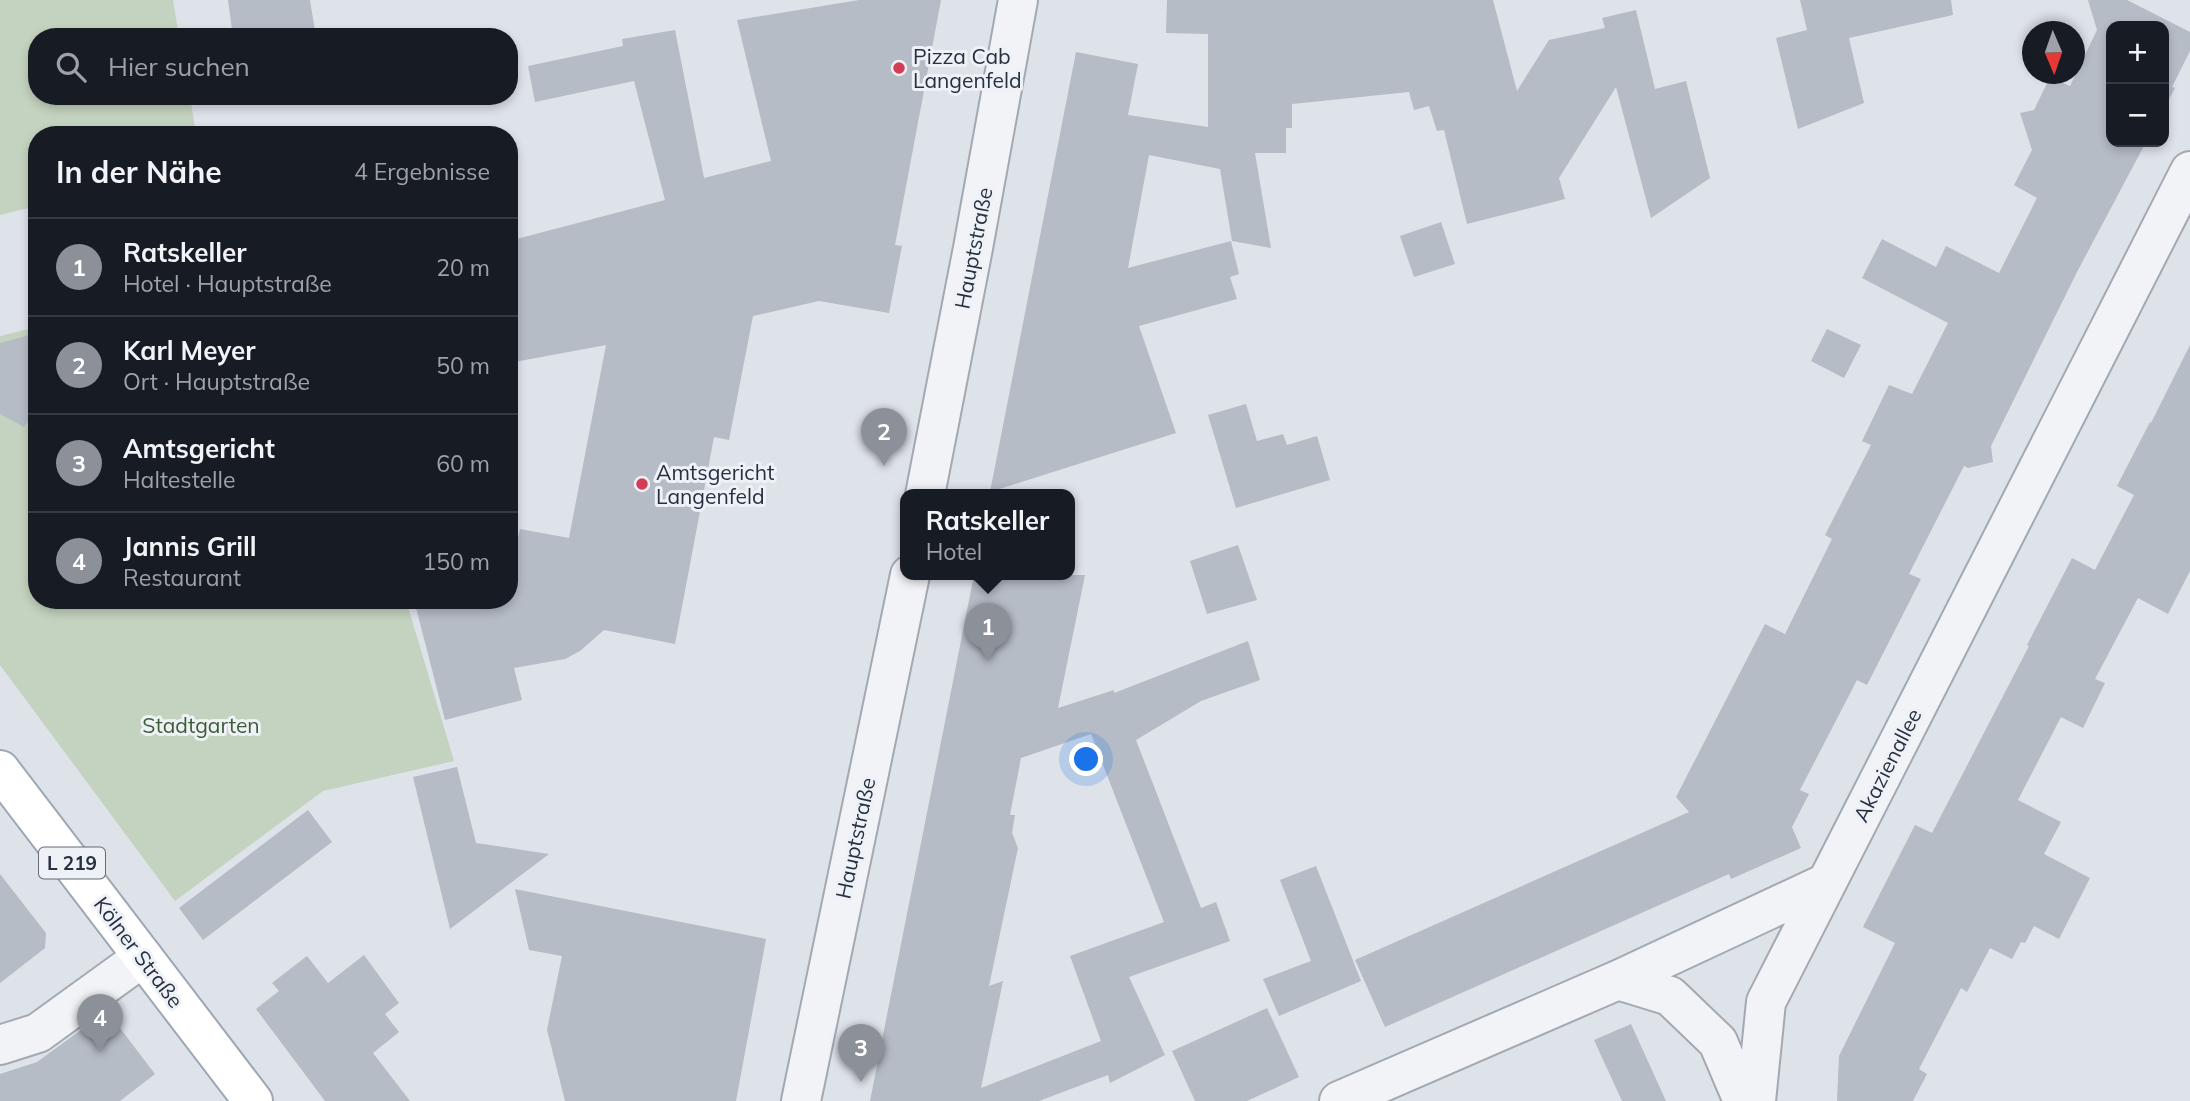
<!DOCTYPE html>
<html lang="de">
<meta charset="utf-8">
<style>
body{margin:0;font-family:Mulish,sans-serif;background:#20242c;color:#f1f3f6}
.controls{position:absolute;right:21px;top:21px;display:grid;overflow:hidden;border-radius:14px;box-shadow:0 4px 10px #0003}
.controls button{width:63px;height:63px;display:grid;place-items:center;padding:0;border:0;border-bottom:2px solid #363941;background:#171b24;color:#f1f3f6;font:35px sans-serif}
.compass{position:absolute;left:2022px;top:21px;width:63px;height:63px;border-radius:50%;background:#171b24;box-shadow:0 4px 10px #0003;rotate:178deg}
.you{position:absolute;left:1087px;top:760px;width:24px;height:24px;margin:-18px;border:5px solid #fff;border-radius:50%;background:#1a73e8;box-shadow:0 0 0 10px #1a73e833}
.badge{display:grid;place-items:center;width:46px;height:46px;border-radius:50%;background:#8c9099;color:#fff;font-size:23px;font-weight:700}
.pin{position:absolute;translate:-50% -58px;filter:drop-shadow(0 2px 4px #0008)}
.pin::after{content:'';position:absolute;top:37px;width:24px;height:21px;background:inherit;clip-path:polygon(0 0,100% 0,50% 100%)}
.popup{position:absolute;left:900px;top:489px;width:175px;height:91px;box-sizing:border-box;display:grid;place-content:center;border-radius:14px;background:#171b24;filter:drop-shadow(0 2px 5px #0005);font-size:23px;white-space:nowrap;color:#9ea1a6}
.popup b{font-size:26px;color:#f1f3f6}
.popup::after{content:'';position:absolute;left:50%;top:100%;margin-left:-14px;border:14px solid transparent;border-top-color:#171b24}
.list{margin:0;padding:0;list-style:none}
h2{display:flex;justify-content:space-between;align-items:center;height:91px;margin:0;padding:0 28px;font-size:30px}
h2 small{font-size:23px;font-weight:400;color:#9ea1a6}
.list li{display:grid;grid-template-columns:46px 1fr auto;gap:21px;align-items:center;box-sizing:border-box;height:98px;padding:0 28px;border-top:2px solid #363941}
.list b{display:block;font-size:26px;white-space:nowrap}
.list p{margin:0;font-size:23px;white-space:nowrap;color:#9ea1a6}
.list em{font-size:23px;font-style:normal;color:#9ea1a6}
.icon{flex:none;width:38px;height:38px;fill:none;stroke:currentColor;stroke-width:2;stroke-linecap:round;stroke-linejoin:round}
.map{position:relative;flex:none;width:2190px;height:1101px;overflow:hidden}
.search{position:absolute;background:#171b24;box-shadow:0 4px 10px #0003;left:28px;top:28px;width:490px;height:77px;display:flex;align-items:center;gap:18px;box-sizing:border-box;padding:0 24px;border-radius:28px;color:#9ea1a6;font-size:26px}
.panel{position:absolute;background:#171b24;box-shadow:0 4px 10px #0003;left:28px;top:126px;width:490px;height:483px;border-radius:28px}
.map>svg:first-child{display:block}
.green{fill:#c4d3bf}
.building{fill:#b5bcc6;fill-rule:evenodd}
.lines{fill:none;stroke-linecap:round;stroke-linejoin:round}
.minor-casing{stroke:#a3a9b3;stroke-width:42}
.major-casing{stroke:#9da7b5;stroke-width:42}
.minor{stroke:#f1f3f7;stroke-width:38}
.major{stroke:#fff;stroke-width:38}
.poi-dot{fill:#d43c56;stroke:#eef1f6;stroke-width:2.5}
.labels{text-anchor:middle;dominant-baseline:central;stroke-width:6;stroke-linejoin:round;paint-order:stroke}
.shield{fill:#eef1f6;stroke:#636a77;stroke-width:2}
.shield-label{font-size:19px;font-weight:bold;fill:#273040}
.poi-label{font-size:21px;fill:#273040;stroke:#eef1f6;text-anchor:start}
.street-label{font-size:21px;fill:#273040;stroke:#eef1f6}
.park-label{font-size:21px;fill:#3c5d33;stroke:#eef1f6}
</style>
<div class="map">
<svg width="2190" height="1101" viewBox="0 0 2190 1101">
<rect width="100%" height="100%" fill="#dee2e9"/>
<!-- green -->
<path class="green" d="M0,0H173L179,37H37V96H190L196,135H37V206L0,215Z
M37,327V600H406L454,761L323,791L175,901L0,665V336Z"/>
<!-- building -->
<path class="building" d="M228,0H310L316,37H233Z
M859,0H941L895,245L902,246L889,313L819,301L753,316L729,440L714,437L675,644L604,630L580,651L565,659L514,668L522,700L445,720L414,600H509V550L516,546L520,529L569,538L606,345L509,363V241L665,200L634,81L535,102L528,66L623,46L622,39L675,30L704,178L771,161L737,20Z
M1167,0H1493L1517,91L1549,40L1605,28L1602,18L1636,10L1655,89L1686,81L1710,178L1651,218L1616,87L1559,178L1565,199L1467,224L1444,130L1437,131L1429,106L1414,110L1409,92L1292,104V128H1286V153H1255L1271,248L1232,241L1220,169L1149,155L1128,268L1231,241L1239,274L1230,277L1237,299L1139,326L1176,433L990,492L1076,52L1138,64L1128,115L1208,127V34L1166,33Z
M1800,0H1951L1953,15L1849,38L1864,103L1798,129L1776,38L1807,30Z
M2088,0H2127L2190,32V51L2172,87L2175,88L2164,109V26H2111V142H2146L2077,272L1991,446L1993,462L1968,468L1964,466L1909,574L1921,579L1867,685L1857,680L1800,790L1809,794L1792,827L1801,848L1731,879L1729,874L1385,1027L1355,960L1689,812L1676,797L1765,624L1785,634L1832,539L1825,535L1871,445L1862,441L1889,385L1912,394L1948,323L1862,278L1882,239L1936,267L1946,246L1999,273L2037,198L2014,185L2032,150L2020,113L2034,110L2050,77L2070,86L2097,30Z
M1441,222L1455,264L1414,277L1400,236Z
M1827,329L1861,345L1844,378L1811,361Z
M37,333V409L24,427L0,414V343Z
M2190,345V571L2168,614L2138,598L2095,679L2105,683L2083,728L2061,717L2018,800L2061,822L2044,854L2090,878L2059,939L2034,926L2025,943L2021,942L2012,959L1990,948L1967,992L1961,988L1919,1069L1927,1074L1913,1101H1837L1839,1056L1895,943L1863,927L1915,825L1932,833L2029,646L2027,645L2072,558L2095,570L2134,495L2117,486L2150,422L2151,423Z
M1246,404L1257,441L1283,434L1287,445L1317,436L1330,480L1236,508L1208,415Z
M1238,545L1257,600L1207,614L1190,561Z
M974,575H1085L1058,708L1114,690V693L1248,641L1260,680L1201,701L1136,740L1201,908L1216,902L1230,941L1129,977L1165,1055L1110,1083L1108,1075L1039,1101H870ZM1091,734L1164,922L1070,956L1101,1041L981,1088L1003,981L989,986L1018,848L1012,833L1015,815H1010L1021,758Z
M457,767L476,843L549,854L450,929L413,777Z
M308,810L332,842L203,940L179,908Z
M1316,866L1361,981L1279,1016L1263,979L1311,961L1280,880Z
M0,874L46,933L45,948L0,983Z
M515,889L766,939L736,1101H565L547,1030L562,956L529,950Z
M364,955L399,1003L385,1014L399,1032L373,1053L410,1101H325L256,1009L279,991L272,983L307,956L328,983Z
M1267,1008L1299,1077L1247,1101H1195L1172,1051Z
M107,1011L155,1074L120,1101H0V1074L37,1062Z
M1631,1024L1666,1101H1622L1594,1040Z"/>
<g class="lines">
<!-- minor casing -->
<g class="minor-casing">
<path id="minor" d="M925,495L973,248L1018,0
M1618,980L1670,996L1718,1042L1743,1101
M0,1045L38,1033L143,957
M801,1101L910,575
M1339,1101L1618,980L1826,883
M1756,1101L1766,1002L2190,171"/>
</g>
<!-- major casing -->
<g class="major-casing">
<path id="major" d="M0,770L253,1101"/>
</g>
<!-- minor -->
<use href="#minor" class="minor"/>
<!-- major -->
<use href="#major" class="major"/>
</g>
<!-- markers -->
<g class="poi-dot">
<circle cx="899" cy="68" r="7"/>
<circle cx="642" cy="484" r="7"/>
</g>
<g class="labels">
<!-- shield labels -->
<rect class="shield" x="39" y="847.5" width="66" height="31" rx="5"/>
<g class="shield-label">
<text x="72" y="863">L 219</text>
</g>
<!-- poi labels -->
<g class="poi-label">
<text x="913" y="56">Pizza Cab<tspan x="913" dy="24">Langenfeld</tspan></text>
<text x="656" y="472">Amtsgericht<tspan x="656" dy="24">Langenfeld</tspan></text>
</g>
<!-- street labels -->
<g class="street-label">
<text transform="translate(973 248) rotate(-79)">Hauptstraße</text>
<text transform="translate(1887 765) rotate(-63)">Akazienallee</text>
<text transform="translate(855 838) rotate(-78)">Hauptstraße</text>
<text transform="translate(139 952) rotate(53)">Kölner Straße</text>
</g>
<!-- park labels -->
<g class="park-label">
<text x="201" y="725">Stadtgarten</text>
</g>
</g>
</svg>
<div class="controls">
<button>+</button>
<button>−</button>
</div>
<svg class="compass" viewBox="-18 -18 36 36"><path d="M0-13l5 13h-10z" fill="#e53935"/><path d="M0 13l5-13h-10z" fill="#9ea1a6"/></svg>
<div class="you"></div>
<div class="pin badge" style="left:988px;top:661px">1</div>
<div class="popup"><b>Ratskeller</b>Hotel</div>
<div class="pin badge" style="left:884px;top:466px">2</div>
<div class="pin badge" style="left:861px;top:1082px">3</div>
<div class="pin badge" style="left:100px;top:1052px">4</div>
<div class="search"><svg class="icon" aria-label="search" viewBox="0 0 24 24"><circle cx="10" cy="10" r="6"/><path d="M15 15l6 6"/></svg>Hier suchen</div>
<section class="panel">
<h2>In der Nähe<small>4 Ergebnisse</small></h2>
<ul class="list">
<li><span class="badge">1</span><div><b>Ratskeller</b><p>Hotel · Hauptstraße</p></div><em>20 m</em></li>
<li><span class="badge">2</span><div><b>Karl Meyer</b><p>Ort · Hauptstraße</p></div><em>50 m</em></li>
<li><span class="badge">3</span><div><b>Amtsgericht</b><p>Haltestelle</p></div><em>60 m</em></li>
<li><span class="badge">4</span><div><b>Jannis Grill</b><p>Restaurant</p></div><em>150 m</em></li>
</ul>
</section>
</div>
